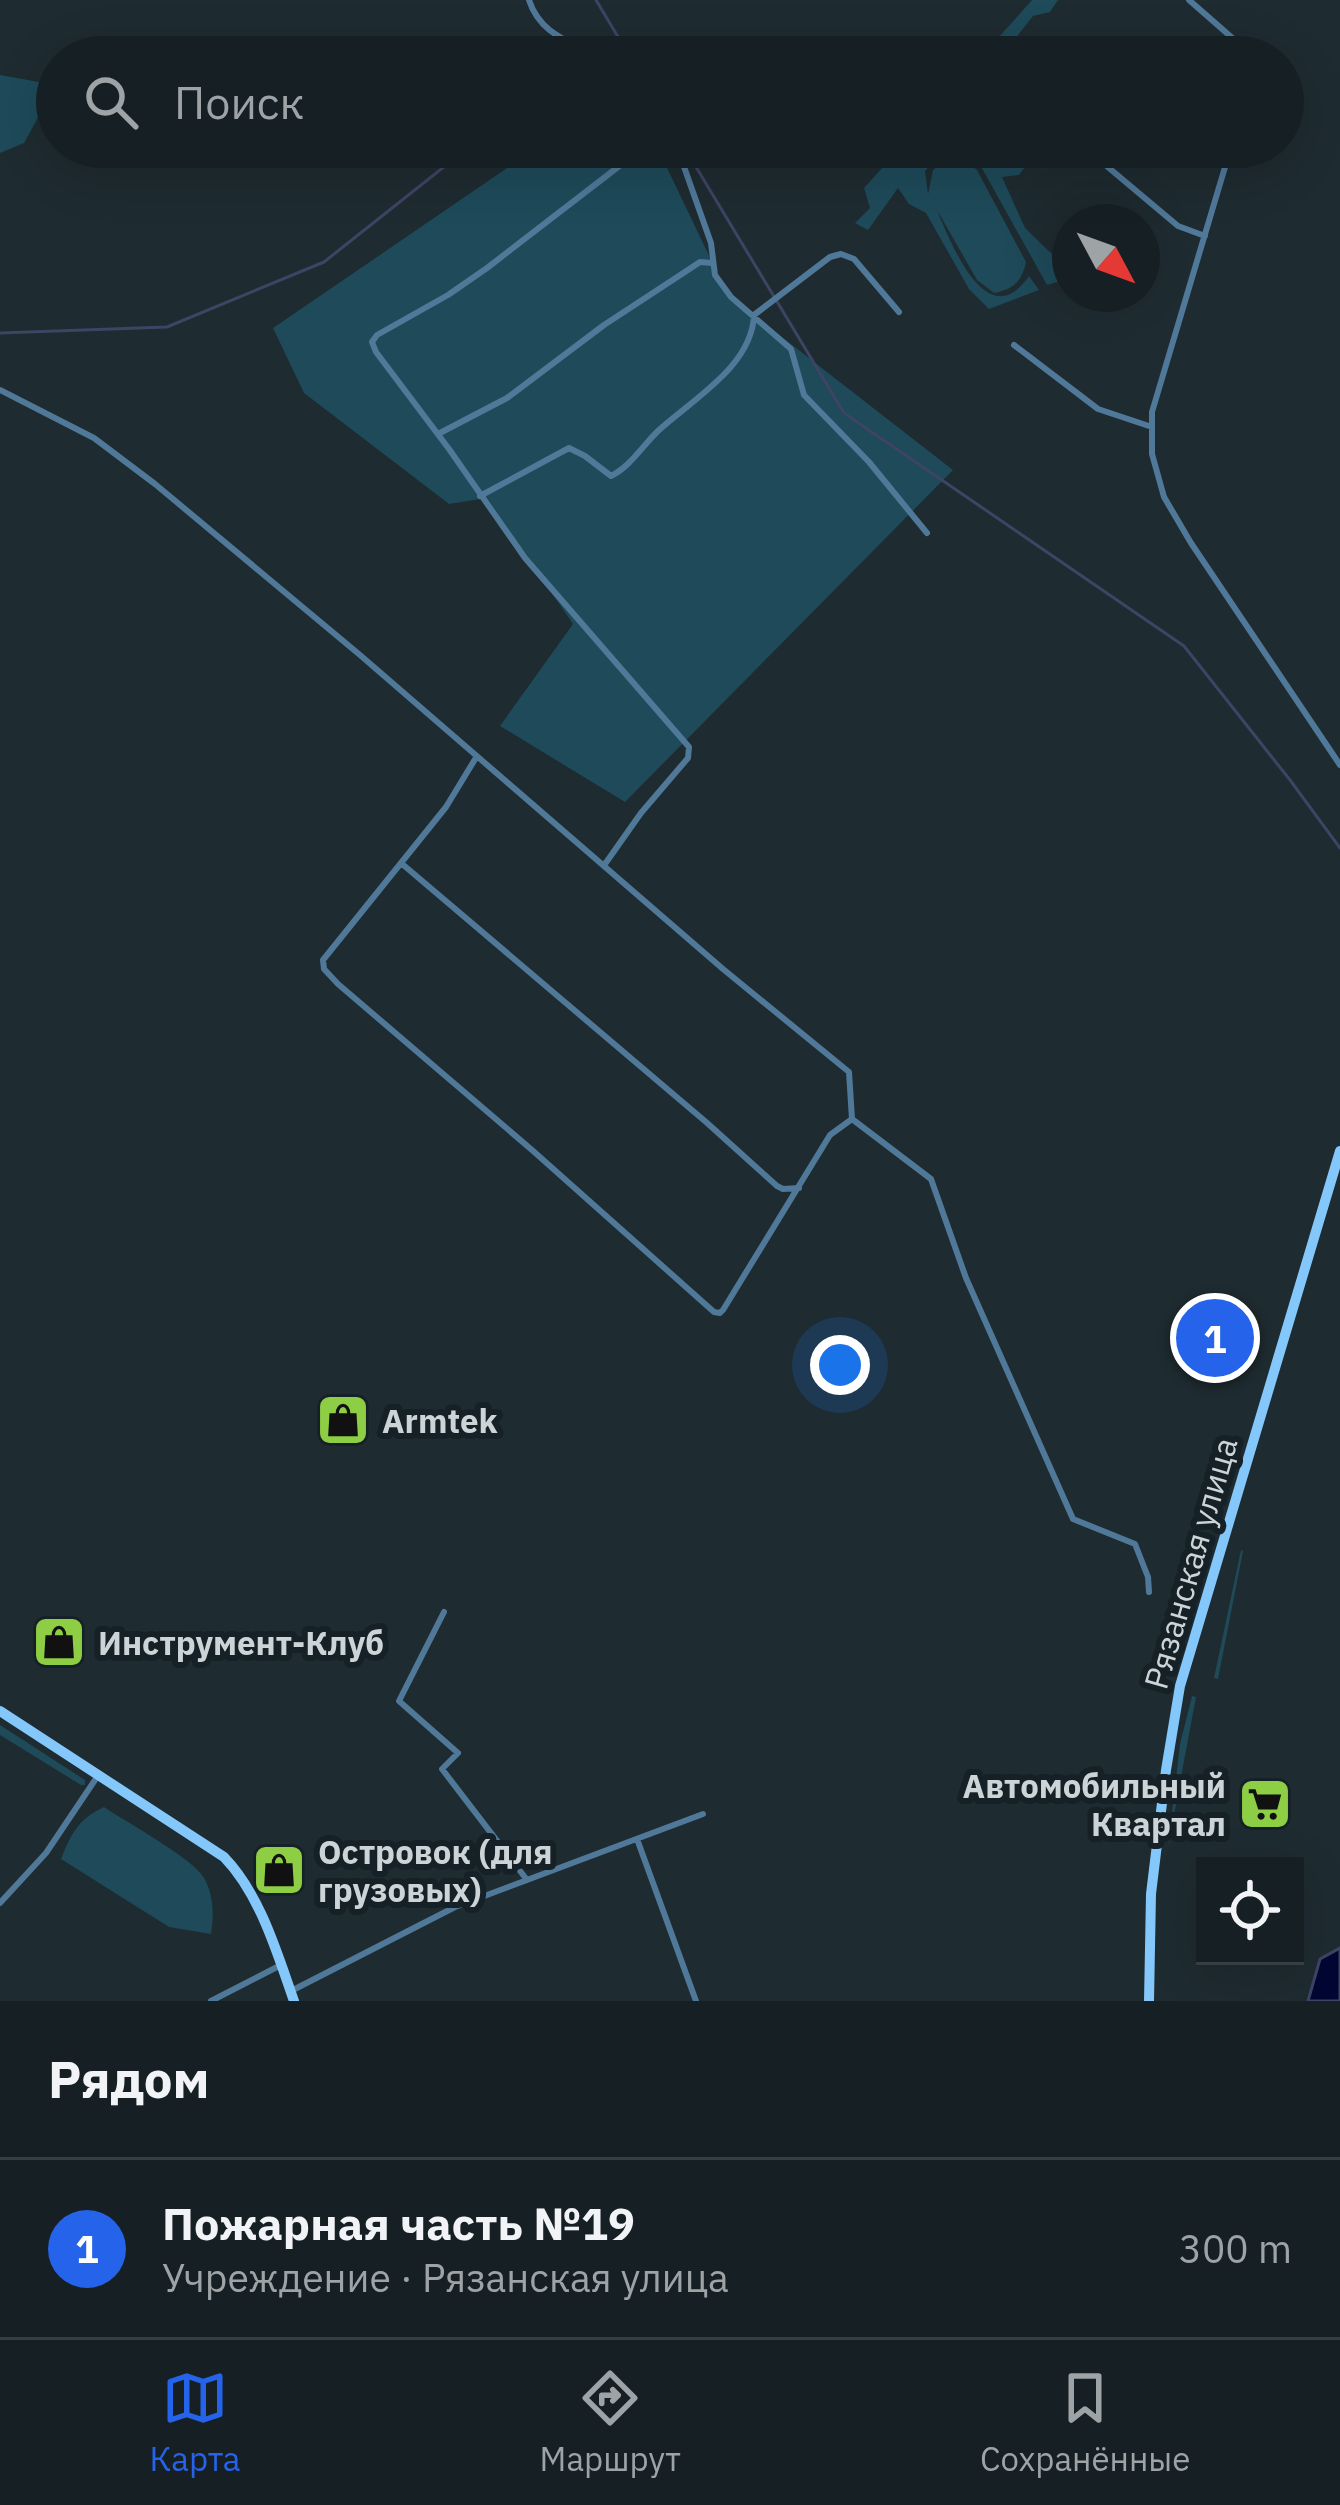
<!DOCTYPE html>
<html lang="ru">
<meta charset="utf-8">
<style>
body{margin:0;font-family:"IBM Plex Sans",sans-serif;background:#232d31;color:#f1f3f6}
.controls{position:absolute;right:36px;bottom:36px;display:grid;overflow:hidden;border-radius:0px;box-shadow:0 12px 48px #0002}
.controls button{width:108px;height:108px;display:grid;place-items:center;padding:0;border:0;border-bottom:3px solid #353e41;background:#162024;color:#f1f3f6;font:60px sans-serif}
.compass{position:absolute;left:1052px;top:204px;width:108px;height:108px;border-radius:50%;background:#162024;box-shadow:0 12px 48px #0002;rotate:131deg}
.you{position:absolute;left:840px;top:1365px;width:42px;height:42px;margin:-30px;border:9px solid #fff;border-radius:50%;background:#1a73e8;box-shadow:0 0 0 18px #1a73e833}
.badge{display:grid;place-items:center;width:78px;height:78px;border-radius:50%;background:#2563eb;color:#fff;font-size:39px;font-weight:700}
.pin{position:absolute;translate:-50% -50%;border:6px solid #fff;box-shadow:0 3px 12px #0006}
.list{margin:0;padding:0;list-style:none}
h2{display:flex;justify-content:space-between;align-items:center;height:156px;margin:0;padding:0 48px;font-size:51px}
h2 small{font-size:39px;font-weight:400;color:#9ea3a6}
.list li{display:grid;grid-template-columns:78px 1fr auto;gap:36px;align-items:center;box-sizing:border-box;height:180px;padding:0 48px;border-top:3px solid #353e41}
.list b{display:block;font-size:45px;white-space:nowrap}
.list p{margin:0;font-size:39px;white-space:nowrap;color:#9ea3a6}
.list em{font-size:39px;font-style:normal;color:#9ea3a6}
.icon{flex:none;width:66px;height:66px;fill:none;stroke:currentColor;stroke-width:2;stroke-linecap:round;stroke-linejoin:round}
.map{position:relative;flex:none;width:1340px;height:2001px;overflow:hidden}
.search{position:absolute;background:#162024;box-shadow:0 12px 48px #0002;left:36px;right:36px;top:36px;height:132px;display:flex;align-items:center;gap:30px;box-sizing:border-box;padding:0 42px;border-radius:66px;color:#9ea3a6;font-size:45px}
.sheet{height:336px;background:#162024}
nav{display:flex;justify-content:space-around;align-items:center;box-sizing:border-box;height:168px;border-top:3px solid #353e41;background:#162024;font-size:33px;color:#9ea3a6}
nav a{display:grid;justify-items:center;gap:6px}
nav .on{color:#2563eb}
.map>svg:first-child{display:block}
.green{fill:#1e4a59}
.water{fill:#000732;stroke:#3d4464;stroke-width:3}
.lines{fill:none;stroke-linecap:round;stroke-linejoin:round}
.stream{stroke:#3d4464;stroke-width:3}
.street{stroke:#507898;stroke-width:6}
.primary{stroke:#84c7fb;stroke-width:10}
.labels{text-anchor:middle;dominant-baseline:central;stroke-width:12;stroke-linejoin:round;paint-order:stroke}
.poi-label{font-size:33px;font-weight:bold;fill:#ccd4d7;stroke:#152126;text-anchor:start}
.street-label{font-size:33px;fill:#ccd4d7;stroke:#152126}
</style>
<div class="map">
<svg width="1340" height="2001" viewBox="0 0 1340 2001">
<rect width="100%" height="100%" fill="#1e2b30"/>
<!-- green -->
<path class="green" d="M1032,0H1058L1050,12L1033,16L1018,35L1020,46L1007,57H981Z
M0,75L39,82L46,103L24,143L0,153Z
M538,147H657L728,295L953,470L625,802L500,726L573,624L487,498L449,504L304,393L273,328Z
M901,147H1028L1035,153L1019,175L1002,177L1025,228L1055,257L1063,280L1047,285L978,161C954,149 944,150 925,171L928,194L933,170L946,160L967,162L977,170L1026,262C1022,281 1014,289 994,293L977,280L937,210C951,243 987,337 1029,276L1039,290L989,309L969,289L926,213L909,204L898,188L868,230L855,223L870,208L864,188Z
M1241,1550L1243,1551L1218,1679L1214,1678Z
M1192,1696L1196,1697L1168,1847L1180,1744Z
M0,1725L85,1780V1785H81L0,1735Z
M104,1807C126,1822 193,1858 204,1878C214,1895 214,1916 211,1934L169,1927L61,1859C71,1834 78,1819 104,1807Z"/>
<!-- water -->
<path class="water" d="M1340,1948V2001H1308L1320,1959Z"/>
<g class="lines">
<!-- stream -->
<path class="stream" d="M596,0L630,57
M602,56L619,45
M684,147L844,413L1184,646L1290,780L1340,848
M0,333L167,327L324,262L469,147"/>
<!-- street -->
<path class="street" d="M529,0C540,34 569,41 598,57
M1189,0L1254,57
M677,147L711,243L715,275L731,297L791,349L804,395L869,462L927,533
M1084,147L1178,226L1205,236
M1231,147L1152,412V454L1164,497L1191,543L1340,765
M1014,345L1098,409L1152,427
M0,390L94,438L155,484L360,655L723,969L849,1072L852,1119L931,1179L966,1278L1073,1519L1135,1544L1148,1577L1149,1592
M438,434L507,398L604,325L694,266L700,262L712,263
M480,496L569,448L585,456L611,476C631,466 643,445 659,430C693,399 752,366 754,315L830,257L841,254L854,259L899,312
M477,756L446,807L323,960L324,969L338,984L532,1150L714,1312L720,1313L723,1310L830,1135L852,1119
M401,863L706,1122L777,1186L783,1189L799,1188
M605,864L641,813L688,758L689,747L525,558L449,449L376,352L372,342L377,335L448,295L487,268L644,147
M444,1612L399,1701L458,1753L442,1769L527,1880
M637,1839L696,2001
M0,1903L46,1853L97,1777
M291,1991L455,1907L703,1814
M211,2001L281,1965"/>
<!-- primary -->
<path class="primary" d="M0,1711L224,1857C260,1894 277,1953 294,2001
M1149,2001L1151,1894L1166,1770L1180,1686L1340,1151"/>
</g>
<!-- icons -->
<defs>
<g id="shop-square" transform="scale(2.7)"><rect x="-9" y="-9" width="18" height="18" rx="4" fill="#8dce44" stroke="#152126"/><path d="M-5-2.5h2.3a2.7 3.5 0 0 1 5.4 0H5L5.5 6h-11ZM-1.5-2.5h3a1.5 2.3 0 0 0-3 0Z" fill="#111"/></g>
<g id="supermarket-square" transform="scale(2.7)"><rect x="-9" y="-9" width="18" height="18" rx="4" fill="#8dce44" stroke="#152126"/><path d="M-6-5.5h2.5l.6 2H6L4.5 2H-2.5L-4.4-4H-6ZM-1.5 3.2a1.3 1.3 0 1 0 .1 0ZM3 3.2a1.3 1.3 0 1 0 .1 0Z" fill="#111"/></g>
</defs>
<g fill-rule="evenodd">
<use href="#shop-square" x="343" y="1420"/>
<use href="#shop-square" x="59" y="1642"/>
<use href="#supermarket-square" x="1265" y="1804"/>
<use href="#shop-square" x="279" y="1870"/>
</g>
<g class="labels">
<!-- poi labels -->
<g class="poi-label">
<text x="382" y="1420">Armtek</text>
<text x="98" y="1642">Инструмент-Клуб</text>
<text x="1226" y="1785" text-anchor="end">Автомобильный<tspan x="1226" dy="38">Квартал</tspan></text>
<text x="318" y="1851">Островок (для<tspan x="318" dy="38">грузовых)</tspan></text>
</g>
<!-- street labels -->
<g class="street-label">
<text transform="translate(1190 1563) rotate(-74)">Рязанская улица</text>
</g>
</g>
</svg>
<div class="controls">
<button><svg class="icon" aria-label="locate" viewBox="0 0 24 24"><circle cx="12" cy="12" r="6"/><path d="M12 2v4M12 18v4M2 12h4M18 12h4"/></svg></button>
</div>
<svg class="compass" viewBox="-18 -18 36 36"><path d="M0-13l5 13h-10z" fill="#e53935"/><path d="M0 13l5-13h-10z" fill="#9ea3a6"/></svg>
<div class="you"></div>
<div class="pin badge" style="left:1215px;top:1338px">1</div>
<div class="search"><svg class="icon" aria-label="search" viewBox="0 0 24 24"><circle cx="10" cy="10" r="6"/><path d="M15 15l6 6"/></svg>Поиск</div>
</div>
<section class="sheet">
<h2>Рядом<small></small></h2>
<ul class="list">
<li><span class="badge">1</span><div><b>Пожарная часть №19</b><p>Учреждение · Рязанская улица</p></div><em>300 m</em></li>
</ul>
</section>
<nav>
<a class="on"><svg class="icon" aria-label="map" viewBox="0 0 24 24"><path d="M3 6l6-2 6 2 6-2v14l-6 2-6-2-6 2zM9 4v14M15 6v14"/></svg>Карта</a>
<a><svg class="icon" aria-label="directions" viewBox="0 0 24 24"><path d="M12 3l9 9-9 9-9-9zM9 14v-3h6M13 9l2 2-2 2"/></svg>Маршрут</a>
<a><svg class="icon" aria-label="saved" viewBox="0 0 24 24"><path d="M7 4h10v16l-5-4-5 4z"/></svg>Сохранённые</a>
</nav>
